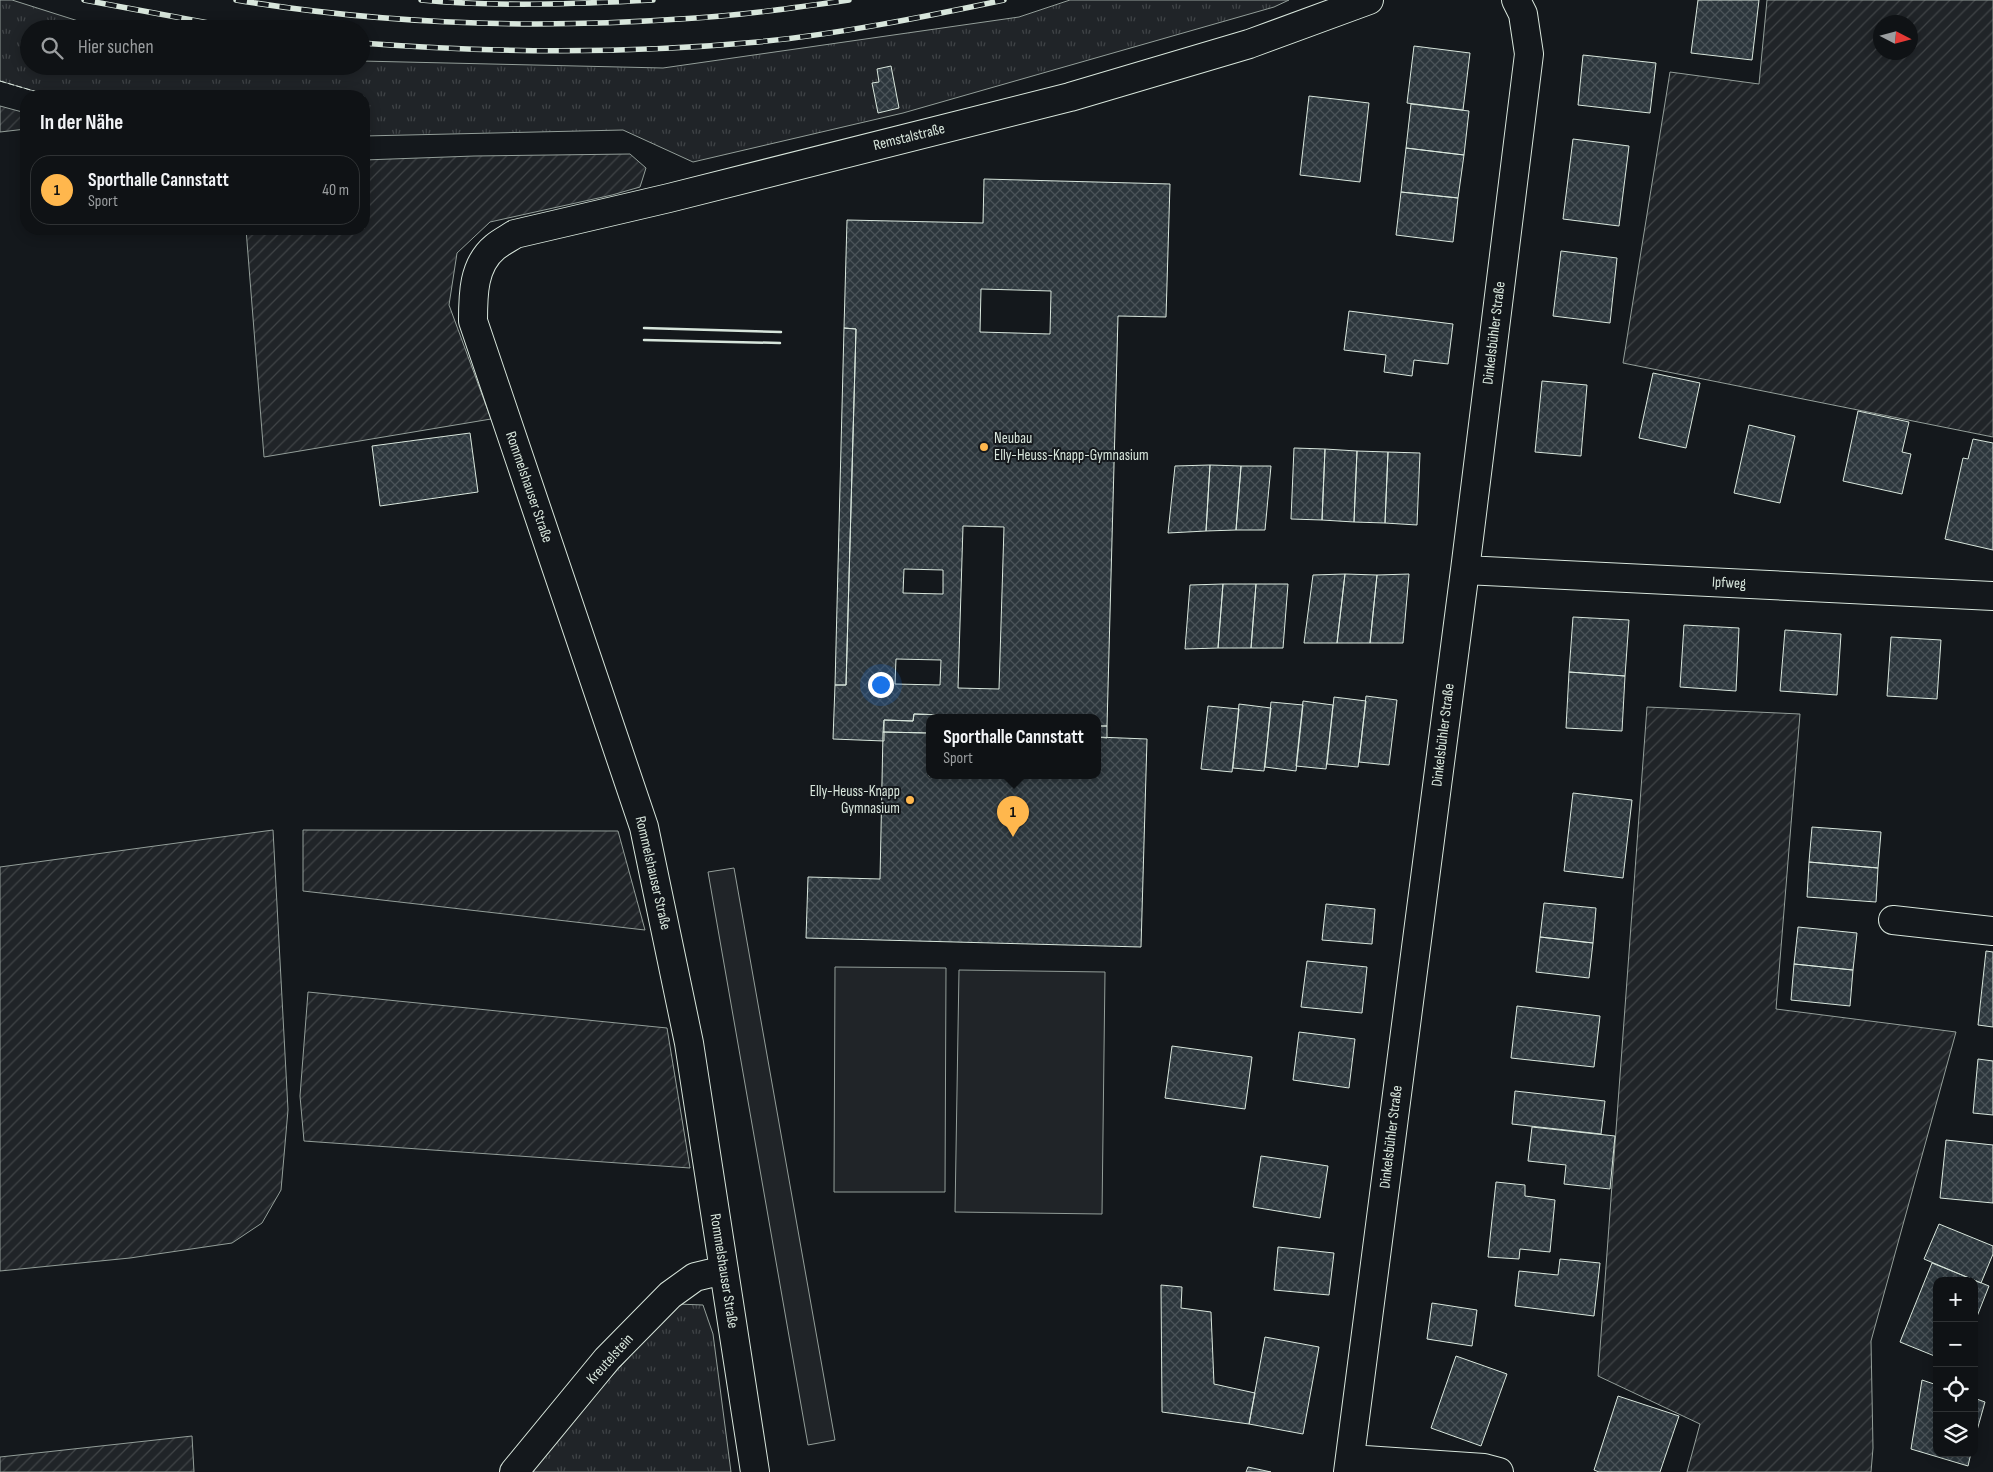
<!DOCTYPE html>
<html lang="de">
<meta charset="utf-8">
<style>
body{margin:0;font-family:"Sofia Sans Condensed",sans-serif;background:#181b1e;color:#f1f3f6}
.controls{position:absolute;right:15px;bottom:15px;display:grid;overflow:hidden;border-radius:10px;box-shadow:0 2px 12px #0003}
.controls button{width:45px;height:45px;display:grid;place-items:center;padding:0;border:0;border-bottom:1px solid #2f3234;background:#0f1215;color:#f1f3f6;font:25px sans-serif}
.compass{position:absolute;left:1873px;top:15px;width:45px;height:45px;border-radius:50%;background:#0f1215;box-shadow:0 2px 12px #0003;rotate:96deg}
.you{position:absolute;left:880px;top:684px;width:18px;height:18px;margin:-12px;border:4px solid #fff;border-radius:50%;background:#1a73e8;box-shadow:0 0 0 8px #1a73e833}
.badge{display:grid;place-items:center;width:32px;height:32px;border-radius:50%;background:#ffb74d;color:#111;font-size:16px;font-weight:700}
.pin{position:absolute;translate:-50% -41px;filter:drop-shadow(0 1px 2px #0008)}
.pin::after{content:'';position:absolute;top:26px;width:18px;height:15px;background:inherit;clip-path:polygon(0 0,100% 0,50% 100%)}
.popup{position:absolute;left:926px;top:714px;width:175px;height:65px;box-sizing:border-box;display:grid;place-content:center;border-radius:10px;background:#0f1215;filter:drop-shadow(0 1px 4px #0005);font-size:16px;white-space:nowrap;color:#9b9ea0}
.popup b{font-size:19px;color:#f1f3f6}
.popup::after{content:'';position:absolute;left:50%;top:100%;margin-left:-10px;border:10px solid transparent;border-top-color:#0f1215}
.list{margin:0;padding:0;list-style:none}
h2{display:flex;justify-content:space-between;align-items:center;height:65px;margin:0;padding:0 20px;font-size:21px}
h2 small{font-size:16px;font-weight:400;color:#9b9ea0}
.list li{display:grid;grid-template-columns:32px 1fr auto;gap:15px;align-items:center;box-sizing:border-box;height:70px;margin:0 10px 10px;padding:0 10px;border:1px solid #2f3234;border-radius:20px}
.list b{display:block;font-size:19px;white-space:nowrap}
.list p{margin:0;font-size:16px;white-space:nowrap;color:#9b9ea0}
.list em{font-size:16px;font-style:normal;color:#9b9ea0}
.icon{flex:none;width:28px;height:28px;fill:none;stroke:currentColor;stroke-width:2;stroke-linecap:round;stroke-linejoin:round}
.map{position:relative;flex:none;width:1993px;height:1472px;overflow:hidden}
.search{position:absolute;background:#0f1215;box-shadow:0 2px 12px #0003;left:20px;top:20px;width:350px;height:55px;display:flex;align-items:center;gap:12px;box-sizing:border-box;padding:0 18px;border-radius:28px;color:#9b9ea0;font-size:19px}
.panel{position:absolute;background:#0f1215;box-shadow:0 2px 12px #0003;left:20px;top:90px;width:350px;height:145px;border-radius:20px}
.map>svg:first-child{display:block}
.grass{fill:url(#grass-tufts);stroke:#939e99}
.garden{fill:url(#garden-furrows);stroke:#939e99;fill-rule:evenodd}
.pitch{fill:#202428;stroke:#939e99}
.building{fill:url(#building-cross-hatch);stroke:#d8e6dc;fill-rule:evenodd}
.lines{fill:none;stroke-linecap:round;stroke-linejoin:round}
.minor-casing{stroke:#d8e6dc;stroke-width:30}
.minor{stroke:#14181c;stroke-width:28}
.rail-casing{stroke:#d8e6dc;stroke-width:5.5}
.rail{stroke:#14181c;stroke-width:4;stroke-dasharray:11;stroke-linecap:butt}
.fence{stroke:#d8e6dc;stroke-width:1;stroke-dasharray:6 2.5;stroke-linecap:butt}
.wall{stroke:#d8e6dc;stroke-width:2.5}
.poi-dot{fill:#ffb74d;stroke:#14181c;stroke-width:2}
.labels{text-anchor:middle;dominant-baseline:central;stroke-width:4;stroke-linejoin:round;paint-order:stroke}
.street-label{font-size:15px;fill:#d8e6dc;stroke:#14181c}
.poi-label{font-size:15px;fill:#d8e6dc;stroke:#14181c;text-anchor:start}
</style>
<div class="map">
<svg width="1993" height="1472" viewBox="0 0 1993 1472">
<defs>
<pattern id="grass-tufts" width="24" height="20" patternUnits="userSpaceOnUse" patternTransform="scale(1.25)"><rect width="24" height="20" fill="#202428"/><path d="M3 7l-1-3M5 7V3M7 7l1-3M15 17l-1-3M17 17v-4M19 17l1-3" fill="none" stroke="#404447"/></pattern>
<pattern id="garden-furrows" width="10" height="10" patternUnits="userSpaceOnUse" patternTransform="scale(1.25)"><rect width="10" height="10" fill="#202428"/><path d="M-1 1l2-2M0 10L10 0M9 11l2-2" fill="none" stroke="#404447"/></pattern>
<pattern id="building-cross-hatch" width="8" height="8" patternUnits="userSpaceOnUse" patternTransform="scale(1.25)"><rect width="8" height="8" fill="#2c363c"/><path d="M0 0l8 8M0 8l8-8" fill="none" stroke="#4a5358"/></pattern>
</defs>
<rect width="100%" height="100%" fill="#14181c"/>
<!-- grass -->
<path class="grass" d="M0,0H12L94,26L113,29H29V66H361V61L663,68L1019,17L1070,0H1289L1274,7L903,113L693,162L623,130L364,136V96H51L0,81Z
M677,1304L703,1305L713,1334L731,1472H525Z"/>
<!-- garden -->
<path class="garden" d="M1767,0H1993V437L1623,363L1670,72L1759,84ZM1910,22V52H1880V22Z
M0,106L26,113V129L0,132Z
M630,154L646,168L640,187L612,195L490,222L457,253L449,305L491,419L264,457L246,229H364V160L474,156Z
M1647,707L1800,714L1776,1009L1956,1032L1871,1341L1873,1448L1871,1472H1687L1700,1424L1598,1376Z
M273,830L288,1110L281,1190L262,1223L232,1243L130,1258L0,1271V867Z
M303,830L618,831L645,930L303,891Z
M308,992L667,1028L690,1168L304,1141L300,1096Z
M192,1436L194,1472H0V1457Z"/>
<!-- pitch -->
<path class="pitch" d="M734,868L835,1440L808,1445L708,872Z
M835,967L946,968L945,1192H834Z
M959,970L1105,972L1102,1214L955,1212Z"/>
<!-- building -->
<path class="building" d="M1698,0H1759L1752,60L1691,53Z
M1414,46L1470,53L1463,110L1407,103Z
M1583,55L1656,63L1650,113L1578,105Z
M891,66L899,108L878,113L872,83L879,82L877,69Z
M1309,96L1369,103L1360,182L1300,175Z
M1411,104L1469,111L1464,155L1406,148Z
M1573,139L1629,146L1619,226L1563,219Z
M1406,148L1464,155L1458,198L1401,192Z
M984,179L1170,184L1166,317L1118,316L1107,726H1097V718H1010V717L914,714L913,721L884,720V741L833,739L835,685H846L856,329L844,328L847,220L983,223ZM981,289L1051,291L1050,334L980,332ZM963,526L1004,527L999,689L958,688ZM904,569L943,570V594L903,593ZM896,659L941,660L940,685L895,684Z
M1401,192L1458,198L1453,242L1396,235Z
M1561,251L1617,258L1610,323L1553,316Z
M1349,311L1453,324L1448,364L1414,360L1412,376L1384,372L1386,355L1344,350Z
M844,328L856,329L846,685H835Z
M1653,373L1700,383L1686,448L1639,438Z
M1542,381L1587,385L1581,456L1535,452Z
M1858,411L1909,422L1902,452L1911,454L1902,494L1843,481Z
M1749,425L1795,436L1780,503L1734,493Z
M470,433L478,492L380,506L372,446Z
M1973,439L1993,443V550L1945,539L1963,458L1968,459Z
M1294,448L1325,449L1322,520L1291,519Z
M1325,449L1357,451L1354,522L1322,520Z
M1357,451L1388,452L1385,523L1354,522Z
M1388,452L1420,453L1417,525L1385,523Z
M1210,465L1241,466L1236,530L1206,531Z
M1210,465L1206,531L1168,533L1175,466Z
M1241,466H1271L1265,530H1236Z
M1345,574L1337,643H1304L1313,575Z
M1345,574L1377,575L1370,643H1337Z
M1409,574L1403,643H1370L1377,575Z
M1223,584L1218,648L1185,649L1190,585Z
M1223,584H1256L1251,648H1218Z
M1256,584H1288L1283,648H1251Z
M1573,617L1629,620L1625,676L1569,672Z
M1684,625L1739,628L1736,691L1680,687Z
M1785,630L1841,634L1837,695L1780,691Z
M1891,637L1941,640L1937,699L1887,696Z
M1569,672L1625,676L1622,731L1566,728Z
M1366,696L1397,700L1389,765L1359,762Z
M1334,697L1366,701L1358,767L1327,764Z
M1303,701L1333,705L1326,769L1296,766Z
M1271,702L1303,705L1296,771L1265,767Z
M1239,704L1271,708L1264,771L1233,768Z
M1208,706L1239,709L1232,772L1201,769Z
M914,714L1010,717V718H929V733L883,732L884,720L913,721Z
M1097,726H1107V738L1097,737Z
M883,732L929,733V776H1097V737L1147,739L1141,947L806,938L808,877L880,879Z
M1573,793L1632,800L1623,878L1564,871Z
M1812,827L1881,832L1878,868L1809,862Z
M1809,862L1878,868L1876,902L1807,897Z
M1544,903L1596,908L1593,943L1540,937Z
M1326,904L1375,909L1372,944L1322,940Z
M1798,927L1857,933L1853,970L1794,964Z
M1540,937L1593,943L1589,978L1536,972Z
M1986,951L1993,952V1027L1978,1025Z
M1307,961L1367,967L1362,1013L1301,1007Z
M1794,964L1853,970L1850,1006L1791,1000Z
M1517,1006L1600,1016L1594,1067L1511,1058Z
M1299,1032L1355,1039L1349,1088L1293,1080Z
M1172,1046L1252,1057L1245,1109L1165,1098Z
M1978,1059L1993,1061V1115L1973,1113Z
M1515,1091L1605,1101L1601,1134L1512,1124Z
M1532,1127L1615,1136L1610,1189L1564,1184L1566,1165L1528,1161Z
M1946,1140L1993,1145V1203L1940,1198Z
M1261,1156L1328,1166L1320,1218L1253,1207Z
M1496,1182L1525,1185V1196L1555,1200L1550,1252L1520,1249L1519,1259L1488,1257Z
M1939,1224L1993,1246V1254L1981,1283L1924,1259Z
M1278,1247L1334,1253L1329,1295L1274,1290Z
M1560,1259L1600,1263L1594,1316L1515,1306L1519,1271L1558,1275Z
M1932,1263L1989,1286L1974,1324V1281H1937V1357L1900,1342Z
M1161,1285L1182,1287L1181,1308L1211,1312L1214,1384L1255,1393L1249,1424L1162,1412Z
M1432,1303L1477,1310L1472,1346L1427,1339Z
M1265,1337L1319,1347L1303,1434L1249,1424Z
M1456,1356L1507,1374L1481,1446L1431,1428Z
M1922,1380L1937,1385V1453H1971L1968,1466L1911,1449Z
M1618,1396L1679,1416L1660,1472H1599L1594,1470Z
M1974,1398L1985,1402L1974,1441Z
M1248,1467L1271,1472H1246Z"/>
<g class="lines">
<!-- minor casing -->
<g class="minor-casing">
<path id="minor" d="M1465,570L1993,596
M1893,920L1993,931
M1350,1459L1484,1468L1499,1472
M514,1472L607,1359L670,1295L695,1277L724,1270
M755,1472L689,1043L644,827L473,321C473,295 473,265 495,247C501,242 509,238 515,234L669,198L1070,97L1249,44L1369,0
M1348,1472L1465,570L1529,54L1523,14L1516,0"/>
</g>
<!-- minor -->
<use href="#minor" class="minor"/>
<!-- rail casing -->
<g class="rail-casing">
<path id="rail" d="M84,0L241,29
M236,0C382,24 532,29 680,19C737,16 793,8 849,0
M421,0C498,7 577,4 653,0
M361,43C493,53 626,54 758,42C839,34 924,17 1004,0"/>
</g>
<!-- rail -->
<use href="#rail" class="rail"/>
<!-- fence -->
<path class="fence" d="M0,81L51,96"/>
<!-- wall -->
<path class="wall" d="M644,328L781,332
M644,340L780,343"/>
</g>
<!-- markers -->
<g class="poi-dot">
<circle cx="984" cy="447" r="5"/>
<circle cx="910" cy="800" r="5"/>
</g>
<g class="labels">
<!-- street labels -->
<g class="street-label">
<text transform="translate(909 137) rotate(-14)">Remstalstraße</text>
<text transform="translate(1494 333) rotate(-83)">Dinkelsbühler Straße</text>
<text transform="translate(529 487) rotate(71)">Rommelshauser Straße</text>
<text transform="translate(1729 583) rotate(3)">Ipfweg</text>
<text transform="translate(1443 735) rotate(-83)">Dinkelsbühler Straße</text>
<text transform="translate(653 873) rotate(77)">Rommelshauser Straße</text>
<text transform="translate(1391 1137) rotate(-83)">Dinkelsbühler Straße</text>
<text transform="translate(724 1271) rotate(81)">Rommelshauser Straße</text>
<text transform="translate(610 1359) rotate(-48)">Kreutelstein</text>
</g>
<!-- poi labels -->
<g class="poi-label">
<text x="994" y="438">Neubau<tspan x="994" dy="17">Elly-Heuss-Knapp-Gymnasium</tspan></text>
<text x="900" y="791" text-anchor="end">Elly-Heuss-Knapp<tspan x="900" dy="17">Gymnasium</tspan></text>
</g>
</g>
</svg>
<div class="controls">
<button>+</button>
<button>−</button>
<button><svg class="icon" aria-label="locate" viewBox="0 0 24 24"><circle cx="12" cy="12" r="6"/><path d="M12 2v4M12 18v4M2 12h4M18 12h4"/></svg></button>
<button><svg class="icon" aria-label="layers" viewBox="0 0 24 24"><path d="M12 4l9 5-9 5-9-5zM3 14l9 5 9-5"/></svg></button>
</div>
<svg class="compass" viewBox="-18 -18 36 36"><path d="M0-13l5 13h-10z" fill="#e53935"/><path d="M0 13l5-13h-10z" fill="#9b9ea0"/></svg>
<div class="you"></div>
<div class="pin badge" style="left:1013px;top:837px">1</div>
<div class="popup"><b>Sporthalle Cannstatt</b>Sport</div>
<div class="search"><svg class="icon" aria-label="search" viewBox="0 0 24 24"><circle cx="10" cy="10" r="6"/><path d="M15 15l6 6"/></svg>Hier suchen</div>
<section class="panel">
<h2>In der Nähe<small></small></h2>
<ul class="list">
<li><span class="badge">1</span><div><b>Sporthalle Cannstatt</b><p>Sport</p></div><em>40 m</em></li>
</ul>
</section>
</div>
